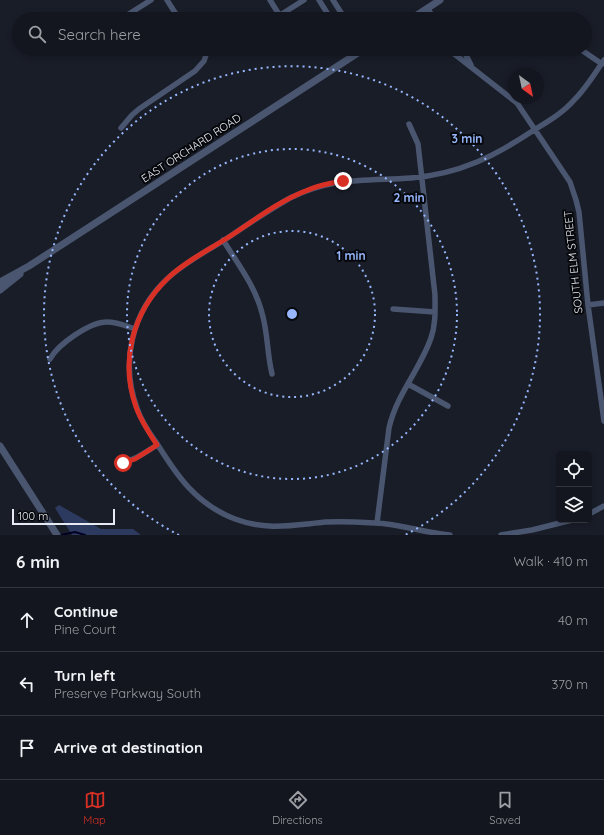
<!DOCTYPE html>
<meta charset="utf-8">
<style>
body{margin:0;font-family:Quicksand,sans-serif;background:#20232b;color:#f1f3f6}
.controls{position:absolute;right:12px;bottom:12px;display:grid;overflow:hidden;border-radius:6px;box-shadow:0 2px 6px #0003}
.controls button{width:36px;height:36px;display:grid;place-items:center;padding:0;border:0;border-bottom:1px solid #32353c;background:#13161e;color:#f1f3f6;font:20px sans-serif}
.compass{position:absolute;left:508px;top:68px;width:36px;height:36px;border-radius:50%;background:#13161e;box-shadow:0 2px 6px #0003;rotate:147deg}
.scale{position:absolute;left:12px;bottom:10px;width:103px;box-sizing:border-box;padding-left:4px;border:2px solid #e7eaf2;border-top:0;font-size:11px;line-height:14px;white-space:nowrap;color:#e7eaf2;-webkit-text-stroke:3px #06080c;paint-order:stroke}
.stop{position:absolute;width:12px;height:12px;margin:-9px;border:3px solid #d93025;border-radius:50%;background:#fff}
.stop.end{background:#d93025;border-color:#fff;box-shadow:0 1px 4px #0008}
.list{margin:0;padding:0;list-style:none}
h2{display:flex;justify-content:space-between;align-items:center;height:52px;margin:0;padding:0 16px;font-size:17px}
h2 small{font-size:13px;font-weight:400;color:#9d9fa4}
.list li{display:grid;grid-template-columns:26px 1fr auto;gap:12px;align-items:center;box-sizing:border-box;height:64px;padding:0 16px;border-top:1px solid #32353c}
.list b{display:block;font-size:15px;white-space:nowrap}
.list p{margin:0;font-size:13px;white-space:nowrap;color:#9d9fa4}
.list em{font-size:13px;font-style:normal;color:#9d9fa4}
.icon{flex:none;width:22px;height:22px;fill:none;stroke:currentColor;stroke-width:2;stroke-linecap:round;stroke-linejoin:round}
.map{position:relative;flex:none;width:604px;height:535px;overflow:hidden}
.search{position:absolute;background:#13161e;box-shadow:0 2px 6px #0003;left:12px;right:12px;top:12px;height:44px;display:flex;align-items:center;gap:10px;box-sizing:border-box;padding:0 14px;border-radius:22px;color:#9d9fa4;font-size:15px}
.sheet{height:244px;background:#13161e}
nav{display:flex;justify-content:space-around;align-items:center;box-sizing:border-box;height:56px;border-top:1px solid #32353c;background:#13161e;font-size:11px;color:#9d9fa4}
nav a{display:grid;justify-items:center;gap:2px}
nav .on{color:#d93025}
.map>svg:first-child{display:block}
.green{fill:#2c3a5f}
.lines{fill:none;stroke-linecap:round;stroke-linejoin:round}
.stream{stroke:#010024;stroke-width:2}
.minor{stroke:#4a5670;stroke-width:5.5}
.tertiary{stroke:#4a5670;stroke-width:7}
.route{stroke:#d93025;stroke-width:5}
.ring{fill:none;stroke:#97b6fd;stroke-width:2;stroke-dasharray:2 4}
.labels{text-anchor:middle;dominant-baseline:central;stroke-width:4;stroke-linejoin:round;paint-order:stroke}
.street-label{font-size:11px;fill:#e7eaf2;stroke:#06080c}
.centre{fill:#97b6fd;stroke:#06080c;stroke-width:2}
.ring-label{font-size:12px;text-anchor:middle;font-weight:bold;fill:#97b6fd;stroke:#06080c;stroke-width:4;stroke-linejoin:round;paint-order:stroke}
</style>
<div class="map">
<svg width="604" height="535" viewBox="0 0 604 535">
<rect width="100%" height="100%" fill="#191d28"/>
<!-- green -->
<path class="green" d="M59,505L101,529H133L141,535H72L55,508Z"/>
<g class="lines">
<!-- stream -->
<path class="stream" d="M61,535L75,532L85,535"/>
<!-- minor -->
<path class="minor" d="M167,0L179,19
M270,0L280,16
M319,0L331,19
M333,0L345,19
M427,8L432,15L437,16L441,19
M121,19L151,0
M274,19L304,0
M448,49L517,103L570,182L576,200L579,212L588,305L604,421
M463,49L471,65
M580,49L602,64
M71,53L73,49
M121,128L132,115L139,109L195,71L204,61L208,49
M223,240C238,264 255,286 262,313C268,333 267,354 272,374
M588,305L604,303
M393,309L435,312
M50,359C58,344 90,322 107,322C117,322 126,326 135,329
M408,384L448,406
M117,463C133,462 144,453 157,445
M589,514L604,506
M377,523L389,428C397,393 420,370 431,338C436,324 435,309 435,295L418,144L409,124
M450,535C425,533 401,524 375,523C359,522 342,521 326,522C293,525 267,531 235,519C196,504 177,476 156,442C148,431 141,420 137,408C120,362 132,311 168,278C184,263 205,252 223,241C245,226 267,211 290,198C332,177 366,181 411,178C460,174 495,156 534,130C549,121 564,112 575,99C586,88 595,73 604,60
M501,535L532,530L572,520"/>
<!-- tertiary -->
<path class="tertiary" d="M411,19L440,0
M0,282L29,266L364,49
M0,290L20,274
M0,446L57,535"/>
</g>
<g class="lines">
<!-- route -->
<path class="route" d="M123,463L135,459L157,445C149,433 141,421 136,407C120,362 132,313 167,279C184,262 212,248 232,235C256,219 281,200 308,190C319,185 331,183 343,181"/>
</g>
<!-- distance rings -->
<g class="ring">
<circle cx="292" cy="314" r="83"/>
<circle cx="292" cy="314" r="165"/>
<path d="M179 535A248 248 0 1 1 405 535"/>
</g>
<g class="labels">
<!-- street labels -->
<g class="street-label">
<text transform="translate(191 148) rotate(-33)">EAST ORCHARD ROAD</text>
<text transform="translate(573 262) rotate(-96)">SOUTH ELM STREET</text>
</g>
</g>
<circle cx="292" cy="314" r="6" class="centre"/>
<g class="ring-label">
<text x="467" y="143">3 min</text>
<text x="409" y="202">2 min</text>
<text x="351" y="260">1 min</text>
</g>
</svg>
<div class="controls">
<button><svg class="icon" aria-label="locate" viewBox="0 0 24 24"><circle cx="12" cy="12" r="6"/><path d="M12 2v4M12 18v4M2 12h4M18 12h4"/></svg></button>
<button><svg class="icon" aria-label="layers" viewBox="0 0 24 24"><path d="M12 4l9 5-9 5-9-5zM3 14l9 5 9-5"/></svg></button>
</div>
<svg class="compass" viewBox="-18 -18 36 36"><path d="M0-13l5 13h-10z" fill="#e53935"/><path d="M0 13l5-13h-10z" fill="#9d9fa4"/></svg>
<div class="scale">100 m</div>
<div class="stop" style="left:123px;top:463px"></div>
<div class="stop end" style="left:343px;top:181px"></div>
<div class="search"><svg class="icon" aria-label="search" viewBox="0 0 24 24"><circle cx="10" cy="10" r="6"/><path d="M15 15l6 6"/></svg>Search here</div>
</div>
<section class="sheet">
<h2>6 min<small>Walk · 410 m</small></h2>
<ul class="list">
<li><svg class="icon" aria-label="ahead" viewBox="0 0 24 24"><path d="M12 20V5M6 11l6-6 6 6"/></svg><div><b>Continue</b><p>Pine Court</p></div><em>40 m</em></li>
<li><svg class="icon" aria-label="left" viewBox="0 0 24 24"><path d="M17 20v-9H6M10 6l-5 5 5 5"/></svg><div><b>Turn left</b><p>Preserve Parkway South</p></div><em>370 m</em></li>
<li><svg class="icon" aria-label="arrive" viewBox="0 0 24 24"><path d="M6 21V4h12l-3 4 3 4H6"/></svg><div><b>Arrive at destination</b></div></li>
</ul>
</section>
<nav>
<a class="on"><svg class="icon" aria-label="map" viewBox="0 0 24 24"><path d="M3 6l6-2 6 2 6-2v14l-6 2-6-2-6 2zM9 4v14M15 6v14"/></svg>Map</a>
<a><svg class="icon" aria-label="directions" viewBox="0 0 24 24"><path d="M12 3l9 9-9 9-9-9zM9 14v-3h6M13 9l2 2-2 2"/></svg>Directions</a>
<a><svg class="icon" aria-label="saved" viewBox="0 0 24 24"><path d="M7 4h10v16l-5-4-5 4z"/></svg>Saved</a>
</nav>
